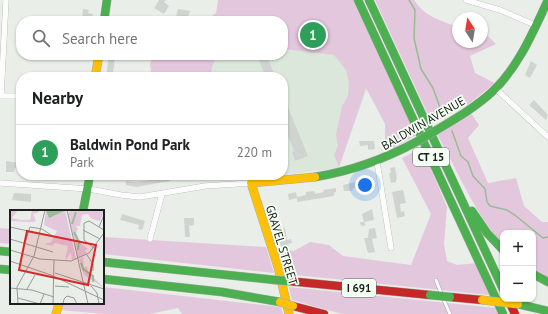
<!DOCTYPE html>
<meta charset="utf-8">
<style>
body{margin:0;font-family:"PT Sans",sans-serif;background:#f6f6f6;color:#202124}
.controls{position:absolute;right:12px;bottom:12px;display:grid;overflow:hidden;border-radius:8px;box-shadow:0 1px 3px #0004}
.controls button{width:36px;height:36px;display:grid;place-items:center;padding:0;border:0;border-bottom:1px solid #e0e0e0;background:#fff;color:#202124;font:20px sans-serif}
.compass{position:absolute;left:452px;top:12px;width:36px;height:36px;border-radius:50%;background:#fff;box-shadow:0 1px 3px #0004;rotate:348deg}
.you{position:absolute;left:365px;top:185px;width:14px;height:14px;margin:-10px;border:3px solid #fff;border-radius:50%;background:#1a73e8;box-shadow:0 0 0 6px #1a73e833}
.badge{display:grid;place-items:center;width:26px;height:26px;border-radius:50%;background:#b45309;color:#fff;font-size:13px;font-weight:700}
.pin{position:absolute;translate:-50% -50%;border:2px solid #fff;box-shadow:0 1px 4px #0006}
.list{margin:0;padding:0;list-style:none}
h2{display:flex;justify-content:space-between;align-items:center;height:52px;margin:0;padding:0 16px;font-size:17px}
h2 small{font-size:13px;font-weight:400;color:#757577}
.list li{display:grid;grid-template-columns:26px 1fr auto;gap:12px;align-items:center;box-sizing:border-box;height:56px;padding:0 16px;border-top:1px solid #e0e0e0}
.list b{display:block;font-size:15px;white-space:nowrap}
.list p{margin:0;font-size:13px;white-space:nowrap;color:#757577}
.list em{font-size:13px;font-style:normal;color:#757577}
.icon{flex:none;width:22px;height:22px;fill:none;stroke:currentColor;stroke-width:2;stroke-linecap:round;stroke-linejoin:round}
.map{position:relative;flex:none;width:548px;height:314px;overflow:hidden}
.search{position:absolute;background:#fff;box-shadow:0 1px 3px #0004;left:16px;top:16px;width:272px;height:44px;display:flex;align-items:center;gap:10px;box-sizing:border-box;padding:0 14px;border-radius:16px;color:#757577;font-size:15px}
.panel{position:absolute;background:#fff;box-shadow:0 1px 3px #0004;left:16px;top:72px;width:272px;height:108px;border-radius:16px}
.map>svg:first-child{display:block}
.built{fill:#dce7db}
.green{fill:#e3c7dc}
.lines{fill:none;stroke-linecap:round;stroke-linejoin:round}
.stream{stroke:#98bc93;stroke-width:1.5}
.building{fill:#d0d4d0}
.lane-casing{stroke:#a8aba7;stroke-width:4}
.street-casing{stroke:#a8aba7;stroke-width:6}
.fast-casing{stroke:#a8aba7;stroke-width:9}
.slow-casing{stroke:#a8aba7;stroke-width:9}
.jam-casing{stroke:#a8aba7;stroke-width:9}
.lane{stroke:#fcfcfc;stroke-width:3}
.street{stroke:#fcfcfc;stroke-width:5.5}
.fast{stroke:#4caf50;stroke-width:8}
.slow{stroke:#ffc107;stroke-width:8}
.jam{stroke:#c62828;stroke-width:8}
.fast-bridge-casing{stroke:#a8aba7;stroke-width:9;stroke-linecap:butt}
.slow-bridge-casing{stroke:#a8aba7;stroke-width:9;stroke-linecap:butt}
.fast-bridge{stroke:#4caf50;stroke-width:8}
.slow-bridge{stroke:#ffc107;stroke-width:8}
.labels{text-anchor:middle;dominant-baseline:central;stroke-width:3.5;stroke-linejoin:round;paint-order:stroke}
.shield{fill:#f5fff3;stroke:#5c625c;stroke-width:1}
.shield-label{font-size:11px;font-weight:bold;fill:#1b1f1b}
.street-label{font-size:12px;fill:#1b1f1b;stroke:#f5fff3}
.inset-river{fill:none;stroke:#98bc93;stroke-width:2}
.inset-road{fill:none;stroke:#979b97;stroke-width:1}
.view{fill:#d62828;fill-opacity:0.15;stroke:#d62828;stroke-width:2}
.inset-edge{fill:none;stroke:#1b1f1b;stroke-width:2}
</style>
<div class="map">
<svg width="548" height="314" viewBox="0 0 548 314">
<rect width="100%" height="100%" fill="#e9eee9"/>
<!-- built -->
<path class="built" d="M283,49L352,57L367,88L339,168L283,175V77H209L210,55H283Z
M207,175H280L206,180Z"/>
<!-- green -->
<path class="green" d="M218,0H353L416,135L390,150L385,142V124L366,88L339,167L334,155L338,146L336,135L342,106L348,96L349,82L346,70L334,55L283,49V21H205L216,13Z
M375,0H414C424,16 441,21 458,27V42H482V35L489,37L496,44L470,56L475,73L495,83L469,104L432,123Z
M153,55L161,58L163,55H176L181,57L183,55H217L212,67L211,77H191L151,72L150,64Z
M470,112L479,125L468,138L488,183L516,178L524,206L542,222H548V277L533,269V233H503V245C474,212 458,172 437,134Z
M422,148L447,207L444,244L447,261L457,265L477,263L489,295L286,274L275,248L294,251L310,242L329,245L343,256L411,265L431,214L402,158Z
M0,228L11,229V244L0,243Z
M103,237L266,247L274,273L103,254Z
M103,287L281,307L283,314H182L178,308L150,314H105L60,310L62,303H103Z
M289,287L497,308L499,314H342L292,300Z"/>
<g class="lines">
<!-- stream -->
<path class="stream" d="M409,0L415,10L414,38L421,69L433,88L441,110
M452,131L461,156L468,162L473,176L485,189L487,202L490,206L507,210L516,216L543,238L548,237"/>
</g>
<!-- building -->
<path class="building" d="M159,0H166L164,2L169,6L164,14L154,8Z
M83,9L89,10L88,13L93,14L92,21L82,20Z
M178,9L190,11L187,20L176,17Z
M109,55H115L114,67L112,77H106Z
M267,56L273,71L275,77H266L264,73L259,60Z
M531,61L537,65L530,78L525,75Z
M283,95L308,156L295,161L292,152L294,151L283,123Z
M534,100L548,115L546,120L529,105Z
M359,141H374L375,149L368,150V145L360,146Z
M6,161L20,163V168H15L14,172H6Z
M395,167L397,179H396V182L391,183L389,173H391L390,168Z
M158,175L159,179L169,176L170,181L136,187L126,185V181L136,182L153,180V176Z
M368,179L370,184L367,185L369,192L365,194L361,186L352,189L353,191H344L343,185Z
M336,188V192L334,193V196L328,197L297,202V198L289,200L288,194L296,192L297,197L306,195V192L314,191L315,194L324,192L323,190Z
M403,190L406,203L400,204L401,212L404,211L405,216L397,218L392,192Z
M14,193L31,194V202L12,200Z
M372,209L374,220L364,222L366,225L361,226L360,222H364L362,214Z
M122,214L145,221L142,230L138,229L139,225L120,220Z
M184,218H194V225L189,226L190,237H185Z
M280,224L281,229L285,228L287,240L291,239L292,243L288,244L289,247L282,249L274,226Z
M375,228L377,238L372,239L375,252L368,253L364,238H368L369,229Z"/>
<g class="lines">
<!-- lane casing -->
<g class="lane-casing">
<path id="lane" d="M436,280L441,293
M443,298L450,314"/>
</g>
<!-- street casing -->
<g class="street-casing">
<path id="street" d="M466,0L500,10L535,25
M496,89L548,137
M0,96H21
M1,96L6,0
M377,162L391,248
M0,183L89,189L121,195L140,197L205,186L251,183
M150,239L162,194"/>
</g>
<!-- fast casing -->
<g class="fast-casing">
<path id="fast" d="M358,0L503,314
M369,0L503,289
M104,21L107,0
M435,131C455,119 476,107 493,91C519,66 533,32 548,0
M315,177C352,171 385,159 418,141
M83,211L90,175
M472,211L487,233L503,250
M0,251L11,252
M103,262L275,280
M0,269L11,270
M533,274L548,282
M103,279L222,292L280,302
M518,304L548,311"/>
</g>
<!-- slow casing -->
<g class="slow-casing">
<path id="slow" d="M95,77L99,55
M56,314L59,303
M289,314L278,267L251,183L315,177"/>
</g>
<!-- jam casing -->
<g class="jam-casing">
<path id="jam" d="M288,281L430,295
M450,297L482,300
M508,299L515,314
M293,306L324,314"/>
</g>
<!-- lane -->
<use href="#lane" class="lane"/>
<!-- street -->
<use href="#street" class="street"/>
<!-- fast -->
<use href="#fast" class="fast"/>
<!-- slow -->
<use href="#slow" class="slow"/>
<!-- jam -->
<use href="#jam" class="jam"/>
<!-- fast-bridge casing -->
<g class="fast-bridge-casing">
<path id="fast-bridge" d="M418,141L435,131
M275,280L288,281
M430,295L450,297"/>
</g>
<!-- slow-bridge casing -->
<g class="slow-bridge-casing">
<path id="slow-bridge" d="M482,300L518,304
M280,302L293,306"/>
</g>
<!-- fast-bridge -->
<use href="#fast-bridge" class="fast-bridge"/>
<!-- slow-bridge -->
<use href="#slow-bridge" class="slow-bridge"/>
</g>
<g class="labels">
<!-- shield labels -->
<g class="shield">
<rect x="413" y="148" width="36" height="18" rx="3"/>
<rect x="342" y="279" width="34" height="18" rx="3"/>
</g>
<g class="shield-label">
<text x="431" y="157">CT 15</text>
<text x="359" y="288">I 691</text>
</g>
<!-- street labels -->
<g class="street-label">
<text transform="translate(423 123) rotate(-30)">BALDWIN AVENUE</text>
<text transform="translate(282 245) rotate(73)">GRAVEL STREET</text>
</g>
</g>
<!-- overview -->
<g transform="translate(10 210)">
<rect width="94" height="94" fill="#e9eee9"/>
<path d="M0,0H8L2,8L10,10H20L22,0H29V2L23,4L26,11L22,12L0,11ZM36,0H55L66,49L62,50L61,42L55,51L58,36L45,33L42,36L34,34L41,32L47,21L34,15ZM63,0H94L90,11L82,9L78,4L72,5L70,16H66L68,19L66,22L70,33L78,39L75,40L77,44L68,48L58,3ZM73,47L74,57H77L79,63L94,78L74,65L69,49Z" fill="#e3c7dc"/>
<path d="M36,0H53L54,1L39,8Z" fill="#98bc93"/>
<path class="inset-river" d="M62,14L66,2M64,22L69,32L68,40M71,53L73,59L83,66V72"/>
<path class="inset-road" d="M57,0L78,94M0,17L18,21M89,17L94,5M73,20L90,29M0,29L43,42M15,33L20,17L32,19L41,25M84,38L74,30V13L79,11L94,20M0,40L30,49L61,51L79,43L94,23M77,45L83,54V61M0,51L41,65L94,90M45,63L94,79M45,76L59,77M81,76L87,83L89,94M7,77L24,46L35,0M7,77L8,94M0,78L22,80L44,87M17,79L25,65M8,88L30,94L34,84M43,94L44,50M53,94L54,89L57,86L64,88L67,94"/>
<path class="view" d="M17,21L86,35L78,75L9,60Z"/>
<rect width="94" height="94" class="inset-edge"/>
</g>
</svg>
<div class="controls">
<button>+</button>
<button>−</button>
</div>
<svg class="compass" viewBox="-18 -18 36 36"><path d="M0-13l5 13h-10z" fill="#e53935"/><path d="M0 13l5-13h-10z" fill="#757577"/></svg>
<div class="you"></div>
<div class="pin badge" style="left:313px;top:35px;background:#2e9e5b">1</div>
<div class="search"><svg class="icon" aria-label="search" viewBox="0 0 24 24"><circle cx="10" cy="10" r="6"/><path d="M15 15l6 6"/></svg>Search here</div>
<section class="panel">
<h2>Nearby<small></small></h2>
<ul class="list">
<li><span class="badge" style="background:#2e9e5b">1</span><div><b>Baldwin Pond Park</b><p>Park</p></div><em>220 m</em></li>
</ul>
</section>
</div>
